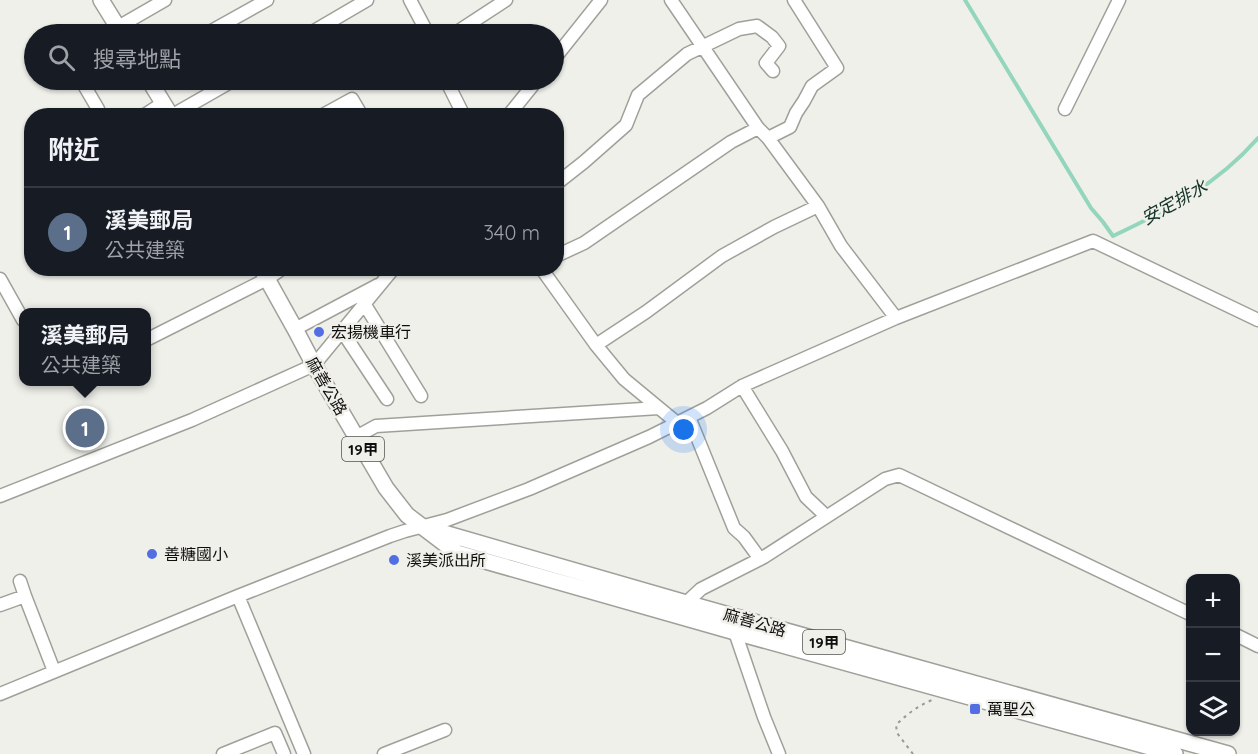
<!DOCTYPE html>
<html lang="zh-TW">
<meta charset="utf-8">
<style>
body{margin:0;font-family:Quicksand,"Noto Sans TC",sans-serif;background:#20242c;color:#f1f3f6}
.controls{position:absolute;right:18px;bottom:18px;display:grid;overflow:hidden;border-radius:12px;box-shadow:0 2px 4px #0004}
.controls button{width:54px;height:54px;display:grid;place-items:center;padding:0;border:0;border-bottom:2px solid #363941;background:#171b24;color:#f1f3f6;font:30px sans-serif}
.you{position:absolute;left:684px;top:430px;width:21px;height:21px;margin:-15px;border:4px solid #fff;border-radius:50%;background:#1a73e8;box-shadow:0 0 0 9px #1a73e833}
.badge{display:grid;place-items:center;width:39px;height:39px;border-radius:50%;background:#536ee3;color:#fff;font-size:20px;font-weight:700}
.pin{position:absolute;translate:-50% -50%;border:3px solid #fff;box-shadow:0 2px 6px #0006}
.popup{position:absolute;left:19px;top:308px;width:132px;height:78px;box-sizing:border-box;display:grid;place-content:center;border-radius:12px;background:#171b24;filter:drop-shadow(0 2px 4px #0005);font-size:20px;white-space:nowrap;color:#9ea1a6}
.popup b{font-size:22px;color:#f1f3f6}
.popup::after{content:'';position:absolute;left:50%;top:100%;margin-left:-12px;border:12px solid transparent;border-top-color:#171b24}
.list{margin:0;padding:0;list-style:none}
h2{display:flex;justify-content:space-between;align-items:center;height:78px;margin:0;padding:0 24px;font-size:26px}
h2 small{font-size:20px;font-weight:400;color:#9ea1a6}
.list li{display:grid;grid-template-columns:39px 1fr auto;gap:18px;align-items:center;box-sizing:border-box;height:90px;padding:0 24px;border-top:2px solid #363941}
.list b{display:block;font-size:22px;white-space:nowrap}
.list p{margin:0;font-size:20px;white-space:nowrap;color:#9ea1a6}
.list em{font-size:20px;font-style:normal;color:#9ea1a6}
.icon{flex:none;width:33px;height:33px;fill:none;stroke:currentColor;stroke-width:2;stroke-linecap:round;stroke-linejoin:round}
.map{position:relative;flex:none;width:1258px;height:754px;overflow:hidden}
.search{position:absolute;background:#171b24;box-shadow:0 2px 4px #0004;left:24px;top:24px;width:540px;height:66px;display:flex;align-items:center;gap:15px;box-sizing:border-box;padding:0 21px;border-radius:33px;color:#9ea1a6;font-size:22px}
.panel{position:absolute;background:#171b24;box-shadow:0 2px 4px #0004;left:24px;top:108px;width:540px;height:168px;border-radius:24px}
.map>svg:first-child{display:block}
.lines{fill:none;stroke-linecap:round;stroke-linejoin:round}
.stream{stroke:#93d6bd;stroke-width:4}
.minor-casing{stroke:#a0a09b;stroke-width:15}
.major-casing{stroke:#a0a09b;stroke-width:18}
.path{stroke:#999895;stroke-width:2;stroke-dasharray:3 4.5;stroke-linecap:butt}
.minor{stroke:#fff;stroke-width:12}
.major{stroke:#fff;stroke-width:15}
.poi-dot{fill:#536ee3;stroke:#f0f0eb;stroke-width:2}
.labels{text-anchor:middle;dominant-baseline:central;stroke-width:5;stroke-linejoin:round;paint-order:stroke}
.shield{fill:#f0f0eb;stroke:#525250;stroke-width:1.5}
.shield-label{font-size:15px;font-weight:bold;fill:#0f0e0d}
.poi-label{font-size:16px;fill:#0f0e0d;stroke:#f0f0eb;text-anchor:start}
.street-label{font-size:16px;fill:#0f0e0d;stroke:#f0f0eb}
.water-label{font-size:18px;font-style:italic;fill:#133228;stroke:#f0f0eb}
</style>
<div class="map">
<svg width="1258" height="754" viewBox="0 0 1258 754">
<rect width="100%" height="100%" fill="#f0f0eb"/>
<g class="lines">
<!-- stream -->
<path class="stream" d="M965,0L1091,208L1103,222L1113,236C1168,210 1217,185 1258,138"/>
<!-- minor casing -->
<g class="minor-casing">
<path id="minor" d="M410,0L428,34
M671,0L758,128L768,138L818,206L841,246L896,318
M106,34L165,0
M206,34L267,0
M309,34L367,0
M454,34L506,0
M554,59L601,0
M81,80L98,109
M446,80L464,116
M1065,109L1119,0
M143,116L163,103
M171,116L234,80
M321,116L352,99L362,116
M508,116L537,80
M768,138L790,127L796,113L804,101L812,86L837,68L794,0
M556,184L584,162L626,125L638,95L687,54L739,29L757,26L772,37L779,46L766,63L773,71
M556,256L584,243L731,142L758,128
M541,268L596,345L624,379L676,422
M0,279L23,320
M365,305L421,396
M295,329L378,285
M342,331L387,399
M146,340L267,279L283,268
M596,345L646,312L722,256L774,227L818,206
M742,386L782,451L806,497L826,516
M689,417L734,528L744,537L760,559
M356,437L376,426L659,408
M0,496L192,420L314,365L394,268
M20,581L25,596
M238,596L304,754
M0,605L25,596L54,671
M684,608L686,603L701,589L764,557L885,479L899,475L1190,614
M735,632L764,717L779,754
M1236,635L1258,646
M0,694L238,596L390,536L405,531L447,520L529,489L649,437L707,408L742,386L896,318L1093,241L1258,320
M223,754L275,733L284,754
M384,754L445,730"/>
</g>
<!-- major casing -->
<g class="major-casing">
<path id="major" d="M101,0L122,34
M149,80L171,116
M261,268L295,329L314,365L386,488L407,515L457,553L735,632L1175,754
M430,529L686,603L1228,754"/>
</g>
<!-- path -->
<path class="path" d="M913,754L897,733L896,725C907,714 918,706 932,700"/>
<!-- minor -->
<use href="#minor" class="minor"/>
<!-- major -->
<use href="#major" class="major"/>
</g>
<!-- markers -->
<g class="poi-dot">
<circle cx="319" cy="332" r="6"/>
<circle cx="152" cy="554" r="6"/>
<circle cx="394" cy="560" r="6"/>
<rect x="969" y="703" width="12" height="12" rx="3"/>
</g>
<g class="labels">
<!-- shield labels -->
<g class="shield">
<rect x="342" y="437" width="42" height="24" rx="4.5"/>
<rect x="803" y="630" width="42" height="24" rx="4.5"/>
</g>
<g class="shield-label">
<text x="363" y="449">19甲</text>
<text x="824" y="642">19甲</text>
</g>
<!-- poi labels -->
<g class="poi-label">
<text x="331" y="332">宏揚機車行</text>
<text x="164" y="554">善糖國小</text>
<text x="406" y="560">溪美派出所</text>
<text x="987" y="709">萬聖公</text>
</g>
<!-- street labels -->
<g class="street-label">
<text transform="translate(327 386) rotate(60)">麻善公路</text>
<text transform="translate(755 622) rotate(16)">麻善公路</text>
</g>
<!-- water labels -->
<g class="water-label">
<text transform="translate(1174 202) rotate(-29)">安定排水</text>
</g>
</g>
</svg>
<div class="controls">
<button>+</button>
<button>−</button>
<button><svg class="icon" aria-label="layers" viewBox="0 0 24 24"><path d="M12 4l9 5-9 5-9-5zM3 14l9 5 9-5"/></svg></button>
</div>
<div class="you"></div>
<div class="pin badge" style="left:85px;top:428px;background:#5c6f8a">1</div>
<div class="popup"><b>溪美郵局</b>公共建築</div>
<div class="search"><svg class="icon" aria-label="search" viewBox="0 0 24 24"><circle cx="10" cy="10" r="6"/><path d="M15 15l6 6"/></svg>搜尋地點</div>
<section class="panel">
<h2>附近<small></small></h2>
<ul class="list">
<li><span class="badge" style="background:#5c6f8a">1</span><div><b>溪美郵局</b><p>公共建築</p></div><em>340 m</em></li>
</ul>
</section>
</div>
